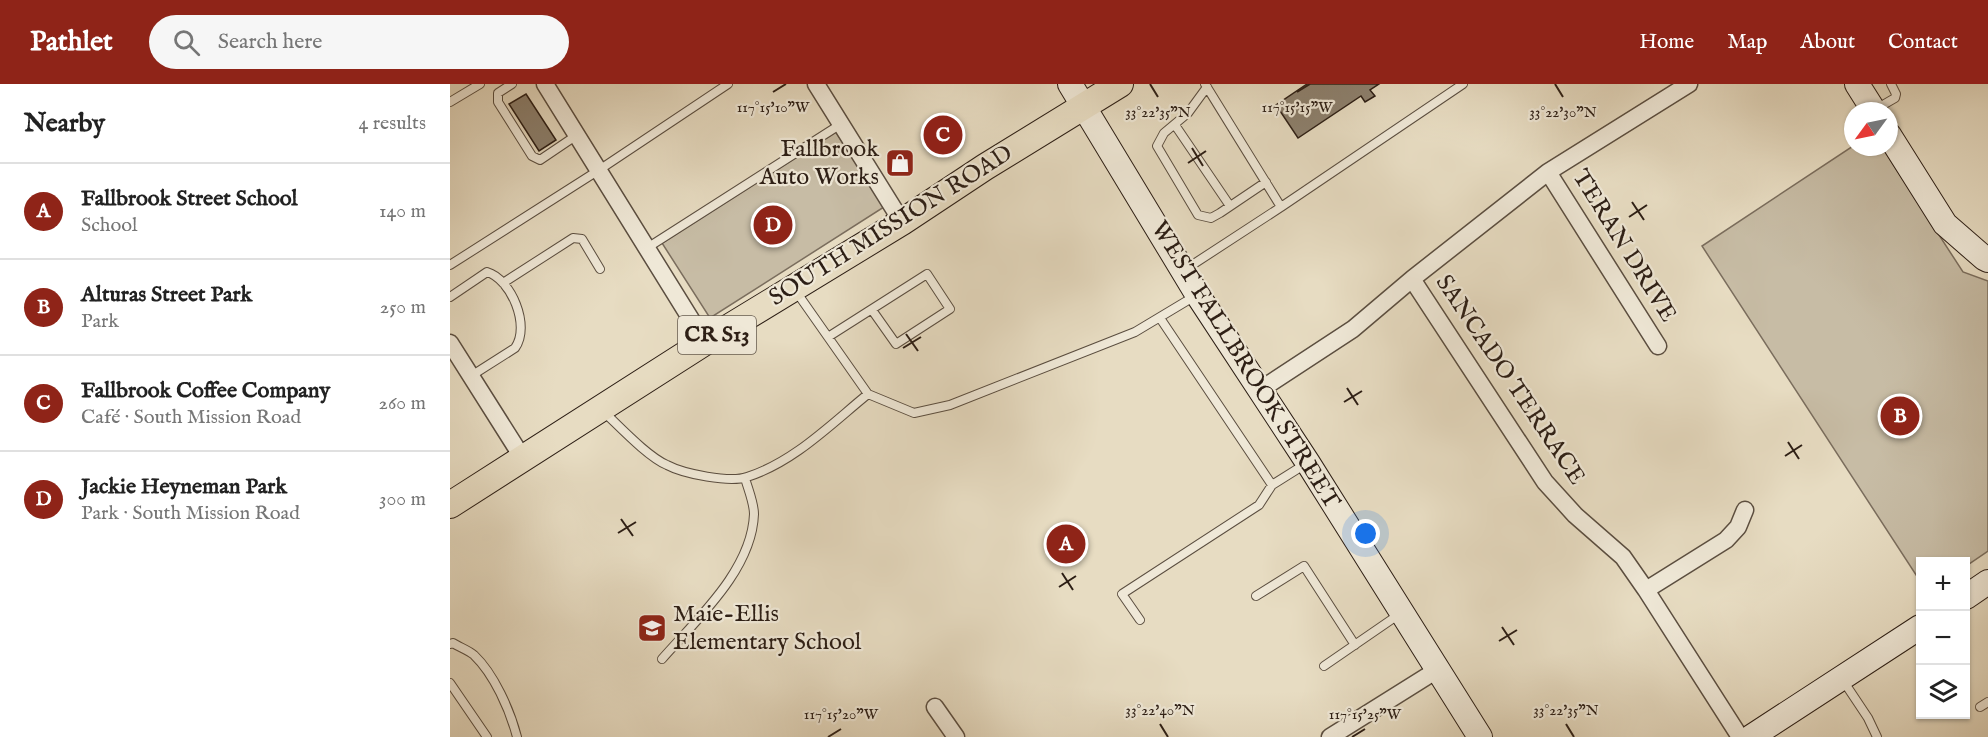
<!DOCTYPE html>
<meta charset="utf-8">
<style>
body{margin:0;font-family:"IM FELL English",serif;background:#f6f6f6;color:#222}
.controls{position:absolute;right:18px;bottom:18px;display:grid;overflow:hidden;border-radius:0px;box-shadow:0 2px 4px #0004}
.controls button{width:54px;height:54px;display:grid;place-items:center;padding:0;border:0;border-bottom:2px solid #e0e0e0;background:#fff;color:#222;font:30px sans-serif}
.compass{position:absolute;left:1394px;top:18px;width:54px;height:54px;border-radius:50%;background:#fff;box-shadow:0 2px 4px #0004;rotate:237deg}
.you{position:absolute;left:916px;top:450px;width:21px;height:21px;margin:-15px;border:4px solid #fff;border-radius:50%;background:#1a73e8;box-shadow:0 0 0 9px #1a73e833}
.badge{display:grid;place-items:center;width:39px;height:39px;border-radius:50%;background:#8f2418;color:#fff;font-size:20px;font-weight:700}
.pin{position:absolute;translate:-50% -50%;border:3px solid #fff;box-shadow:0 2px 6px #0006}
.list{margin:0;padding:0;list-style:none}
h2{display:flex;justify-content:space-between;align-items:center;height:78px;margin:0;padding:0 24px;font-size:26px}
h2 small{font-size:20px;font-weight:400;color:#767676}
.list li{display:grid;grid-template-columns:39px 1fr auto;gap:18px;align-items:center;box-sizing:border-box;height:96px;padding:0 24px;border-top:2px solid #e0e0e0}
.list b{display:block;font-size:22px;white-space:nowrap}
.list p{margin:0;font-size:20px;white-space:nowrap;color:#767676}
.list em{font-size:20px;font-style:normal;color:#767676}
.icon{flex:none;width:33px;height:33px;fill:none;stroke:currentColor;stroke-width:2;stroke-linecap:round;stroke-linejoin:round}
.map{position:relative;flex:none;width:1538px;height:653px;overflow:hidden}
header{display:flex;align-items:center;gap:36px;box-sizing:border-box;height:84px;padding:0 30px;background:#8f2418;color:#fff}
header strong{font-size:28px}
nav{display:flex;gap:33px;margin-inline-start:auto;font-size:21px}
.search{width:420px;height:54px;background:#f6f6f6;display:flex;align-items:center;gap:15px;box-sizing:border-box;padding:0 21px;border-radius:33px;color:#767676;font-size:22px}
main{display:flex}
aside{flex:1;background:#fff}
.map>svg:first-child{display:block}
.green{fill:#c7bca5;stroke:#7a6d5d;stroke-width:1.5}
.building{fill:#8d816f;stroke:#2c1e15;stroke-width:1.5}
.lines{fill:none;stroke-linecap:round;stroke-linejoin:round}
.lane-casing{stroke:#5b4e40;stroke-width:10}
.street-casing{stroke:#5b4e40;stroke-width:19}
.secondary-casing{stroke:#2c1e15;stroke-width:26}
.primary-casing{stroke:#2c1e15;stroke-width:28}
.lane{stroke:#efe8d7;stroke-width:8}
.street{stroke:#efe8d7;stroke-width:16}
.secondary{stroke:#efe8d7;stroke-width:24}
.primary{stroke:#e7dcc2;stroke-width:26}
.ticks{fill:none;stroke:#2c1e15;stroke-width:2}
.labels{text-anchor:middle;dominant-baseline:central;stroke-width:4.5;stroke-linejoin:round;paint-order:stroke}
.shield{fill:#efe8d7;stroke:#665b4f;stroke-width:1.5}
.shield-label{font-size:22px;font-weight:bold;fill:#2c1e15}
.poi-label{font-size:24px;fill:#2c1e15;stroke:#efe8d7;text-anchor:end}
.street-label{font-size:24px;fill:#2c1e15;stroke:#efe8d7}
.ticks-label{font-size:15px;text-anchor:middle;fill:#2c1e15;stroke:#efe8d7;stroke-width:4.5;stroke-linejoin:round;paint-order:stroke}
</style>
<header>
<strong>Pathlet</strong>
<div class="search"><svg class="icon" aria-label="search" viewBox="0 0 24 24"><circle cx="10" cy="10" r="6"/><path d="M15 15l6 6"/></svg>Search here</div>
<nav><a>Home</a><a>Map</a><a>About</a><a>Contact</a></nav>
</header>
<main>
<aside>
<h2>Nearby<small>4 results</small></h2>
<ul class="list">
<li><span class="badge">A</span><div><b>Fallbrook Street School</b><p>School</p></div><em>140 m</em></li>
<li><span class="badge">B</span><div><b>Alturas Street Park</b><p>Park</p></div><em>250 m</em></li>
<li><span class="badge">C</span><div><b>Fallbrook Coffee Company</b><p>Café · South Mission Road</p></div><em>260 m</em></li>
<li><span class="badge">D</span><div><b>Jackie Heyneman Park</b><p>Park · South Mission Road</p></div><em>300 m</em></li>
</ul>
</aside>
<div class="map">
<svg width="1538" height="653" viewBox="0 0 1538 653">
<rect width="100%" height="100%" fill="#e7dcc2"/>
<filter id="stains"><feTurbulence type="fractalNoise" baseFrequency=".00333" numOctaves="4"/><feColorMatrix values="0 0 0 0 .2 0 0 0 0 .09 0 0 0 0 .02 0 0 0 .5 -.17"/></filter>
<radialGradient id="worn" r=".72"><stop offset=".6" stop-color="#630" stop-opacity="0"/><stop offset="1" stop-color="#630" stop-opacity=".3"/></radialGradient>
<!-- green -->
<path class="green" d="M386,48L434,123L260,234L212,159Z
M1403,62L1432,63L1513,188L1538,197V467L1516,482V478H1470V497L1252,162Z"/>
<!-- building -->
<path class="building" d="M857,0H929L920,6L925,12L915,18L911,12L848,54L826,21Z
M76,10L106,56L89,67L59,20Z"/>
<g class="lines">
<!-- lane casing -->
<g class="lane-casing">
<path id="lane" d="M62,0L48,9V18L82,72L90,76L127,51
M757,3L738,29L714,49L707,62L748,131L761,134L770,129L816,98
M0,18L30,0
M1426,25L1445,14L1446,10L1441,0
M725,41L780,122
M831,123L1013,0
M197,164L391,40
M0,181L149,86L278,0
M736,185L831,123L755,0
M53,199L123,154L132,155L150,185
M345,206L418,310L464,329L500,321L685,248L745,212
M0,213L37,188C61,195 81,242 65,264L21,292
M710,234L822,401L857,379
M378,253L477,190L500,225L446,260L422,226
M154,328C170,343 198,373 217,381C234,390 280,399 297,393C344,378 381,340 418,310
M806,512L854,482L905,561
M690,536L672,510L809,421L822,401
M0,560L3,559C9,563 18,566 24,571C44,590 60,626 67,653
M212,575C247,535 302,486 304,430C304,419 298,405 295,394
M874,582L951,529
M1392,595L1418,634L1427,653
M0,599L37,653
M1530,623L1538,618"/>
</g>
<!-- street casing -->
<g class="street-casing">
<path id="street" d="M95,0L255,258
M366,0L452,138
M1098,88L1208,262
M962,195L1095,398L1125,431L1173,473L1196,506L1290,653
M0,259L74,376
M810,306L903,245L962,195L1098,88L1239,0
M1196,506L1276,456L1288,443L1295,426
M485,623L506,653
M880,653L987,586"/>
</g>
<!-- secondary casing -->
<g class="secondary-casing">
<path id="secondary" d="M620,0L747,210L858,379L1030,653
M1407,0L1424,27
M1439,51L1495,140L1534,174L1538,176
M1516,513L1538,498
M1301,653L1470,543"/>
</g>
<!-- primary casing -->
<g class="primary-casing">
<path id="primary" d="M0,421L255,258L452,138L535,83L670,0"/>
</g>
<!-- lane -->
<use href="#lane" class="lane"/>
<!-- street -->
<use href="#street" class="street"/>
<!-- secondary -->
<use href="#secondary" class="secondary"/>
<!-- primary -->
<use href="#primary" class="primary"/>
</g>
<!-- ticks -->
<path class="ticks" d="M700,0L708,13M1105,0L1113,13M323,8L336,0M847,8L860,0M742,64L753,82M738,79L756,67M1182,118L1194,136M1179,133L1197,121M456,250L468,267M453,264L471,253M897,304L908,321M894,318L912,307M1338,358L1349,375M1335,372L1352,361M171,435L183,452M168,449L186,438M612,489L623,506M609,503L626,492M1052,543L1064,561M1049,557L1067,546M710,640L718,653M1116,640L1124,653M378,653L391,645M902,653L915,645"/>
<!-- icons -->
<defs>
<g id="shop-square" transform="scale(1.5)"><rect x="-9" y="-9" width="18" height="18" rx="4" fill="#8f2418" stroke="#efe8d7"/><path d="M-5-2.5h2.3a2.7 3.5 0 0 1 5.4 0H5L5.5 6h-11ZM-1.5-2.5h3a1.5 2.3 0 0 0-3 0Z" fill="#fff"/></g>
<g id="school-square" transform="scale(1.5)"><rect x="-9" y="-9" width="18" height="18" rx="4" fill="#8f2418" stroke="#efe8d7"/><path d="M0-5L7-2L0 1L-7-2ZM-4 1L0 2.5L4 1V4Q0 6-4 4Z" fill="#fff"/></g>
</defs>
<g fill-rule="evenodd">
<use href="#shop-square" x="450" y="79"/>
<use href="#school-square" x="202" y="544"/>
</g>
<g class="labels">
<!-- shield labels -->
<rect class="shield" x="228" y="232" width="78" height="38" rx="4.5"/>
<g class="shield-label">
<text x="267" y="251">CR S13</text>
</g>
<!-- poi labels -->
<g class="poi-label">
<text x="429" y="65">Fallbrook<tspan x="429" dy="28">Auto Works</tspan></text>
<text x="223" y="530" text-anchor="start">Maie-Ellis<tspan x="223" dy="28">Elementary School</tspan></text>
</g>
<!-- street labels -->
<g class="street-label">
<text transform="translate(441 142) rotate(-32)">SOUTH MISSION ROAD</text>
<text transform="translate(1174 162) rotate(58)">TERAN DRIVE</text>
<text transform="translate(795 281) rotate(58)">WEST FALLBROOK STREET</text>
<text transform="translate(1060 296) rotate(56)">SANCADO TERRACE</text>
</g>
</g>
<g class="ticks-label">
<text x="323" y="28">117°15'10"W</text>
<text x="847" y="28">117°15'15"W</text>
<text x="708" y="33">33°22'35"N</text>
<text x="1113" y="33">33°22'30"N</text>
<text x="710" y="631">33°22'40"N</text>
<text x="1116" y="631">33°22'35"N</text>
<text x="391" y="635">117°15'20"W</text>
<text x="915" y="635">117°15'25"W</text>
</g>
<rect width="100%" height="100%" filter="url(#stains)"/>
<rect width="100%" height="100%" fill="url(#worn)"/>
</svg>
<div class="controls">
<button>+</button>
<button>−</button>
<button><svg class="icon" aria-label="layers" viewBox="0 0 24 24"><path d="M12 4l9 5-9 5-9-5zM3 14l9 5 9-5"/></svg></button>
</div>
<svg class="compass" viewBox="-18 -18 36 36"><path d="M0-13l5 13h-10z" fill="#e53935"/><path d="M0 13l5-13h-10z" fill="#767676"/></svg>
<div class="you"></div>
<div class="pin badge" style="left:616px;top:460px">A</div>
<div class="pin badge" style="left:1450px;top:332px">B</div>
<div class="pin badge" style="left:493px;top:51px">C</div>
<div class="pin badge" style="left:323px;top:141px">D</div>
</div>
</main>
